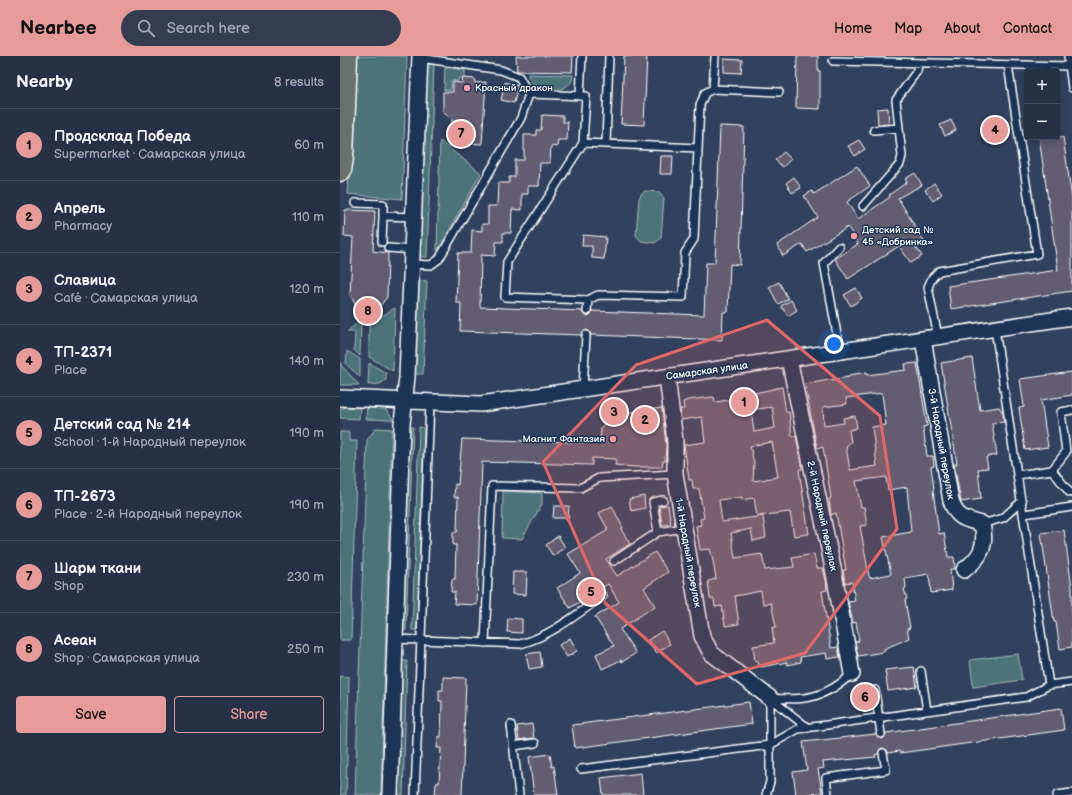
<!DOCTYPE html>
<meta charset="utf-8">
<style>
body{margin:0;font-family:"Balsamiq Sans",sans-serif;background:#323d51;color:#f1f3f6}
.controls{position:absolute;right:12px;top:12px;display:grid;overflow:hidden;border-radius:4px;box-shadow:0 2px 10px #0003}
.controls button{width:36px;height:36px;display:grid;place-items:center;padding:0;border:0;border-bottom:1px solid #424c5f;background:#263146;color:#f1f3f6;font:20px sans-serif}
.you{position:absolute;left:494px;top:288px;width:14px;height:14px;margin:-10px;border:3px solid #fff;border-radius:50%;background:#1a73e8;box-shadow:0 0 0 6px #1a73e833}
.badge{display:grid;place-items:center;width:26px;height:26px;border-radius:50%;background:#e69b98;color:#111;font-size:13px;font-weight:700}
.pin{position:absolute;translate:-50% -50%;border:2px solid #fff;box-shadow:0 1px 4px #0006}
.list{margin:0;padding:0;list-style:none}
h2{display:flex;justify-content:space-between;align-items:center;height:52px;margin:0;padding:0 16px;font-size:17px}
h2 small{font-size:13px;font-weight:400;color:#a4a9b3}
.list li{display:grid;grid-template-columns:26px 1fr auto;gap:12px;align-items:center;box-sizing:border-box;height:72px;padding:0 16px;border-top:1px solid #424c5f}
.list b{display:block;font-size:15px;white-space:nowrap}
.list p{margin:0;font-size:13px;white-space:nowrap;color:#a4a9b3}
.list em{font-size:13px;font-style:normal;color:#a4a9b3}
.actions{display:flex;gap:8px;padding:12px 16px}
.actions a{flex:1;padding:9px 0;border:1px solid #e69b98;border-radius:4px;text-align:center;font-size:14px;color:#e69b98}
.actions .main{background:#e69b98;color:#111}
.icon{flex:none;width:22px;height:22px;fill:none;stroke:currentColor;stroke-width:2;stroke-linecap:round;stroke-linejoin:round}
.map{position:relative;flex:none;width:732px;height:739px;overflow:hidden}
header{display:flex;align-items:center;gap:24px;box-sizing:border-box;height:56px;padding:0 20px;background:#e69b98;color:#111}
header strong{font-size:19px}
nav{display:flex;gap:22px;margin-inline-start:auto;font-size:14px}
.search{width:280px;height:36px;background:#323d51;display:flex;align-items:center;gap:10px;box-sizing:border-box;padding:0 14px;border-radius:22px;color:#a4a9b3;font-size:15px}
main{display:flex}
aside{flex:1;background:#263146}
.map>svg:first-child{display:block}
.green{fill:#4b7378;stroke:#a5b9bc}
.building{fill:#625d6f;stroke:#fff;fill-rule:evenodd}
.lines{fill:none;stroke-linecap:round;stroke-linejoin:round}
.service-casing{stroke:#fff;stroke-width:10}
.minor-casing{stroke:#fff;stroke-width:18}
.primary-casing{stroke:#fff;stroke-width:25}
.service{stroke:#1d3557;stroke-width:7}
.minor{stroke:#1d3557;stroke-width:15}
.primary{stroke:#6b706d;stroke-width:22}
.marked{fill:#e26868;fill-opacity:0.2;stroke:#e26868;stroke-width:3;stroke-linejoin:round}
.poi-dot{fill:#ff9aa2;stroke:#1d3557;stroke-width:1.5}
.labels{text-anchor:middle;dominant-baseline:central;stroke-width:3;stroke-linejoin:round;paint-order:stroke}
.poi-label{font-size:10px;fill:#fff;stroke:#1d3557;text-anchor:start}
.street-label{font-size:10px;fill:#fff;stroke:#1d3557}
</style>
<header>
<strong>Nearbee</strong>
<div class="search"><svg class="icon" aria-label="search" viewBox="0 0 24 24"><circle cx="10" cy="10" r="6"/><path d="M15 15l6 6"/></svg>Search here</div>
<nav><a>Home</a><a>Map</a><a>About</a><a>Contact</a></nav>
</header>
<main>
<aside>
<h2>Nearby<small>8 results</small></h2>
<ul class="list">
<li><span class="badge">1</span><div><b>Продсклад Победа</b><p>Supermarket · Самарская улица</p></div><em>60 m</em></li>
<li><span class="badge">2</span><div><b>Апрель</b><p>Pharmacy</p></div><em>110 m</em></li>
<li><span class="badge">3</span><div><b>Славица</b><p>Café · Самарская улица</p></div><em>120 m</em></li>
<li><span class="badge">4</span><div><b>ТП-2371</b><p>Place</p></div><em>140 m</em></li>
<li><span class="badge">5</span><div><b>Детский сад № 214</b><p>School · 1-й Народный переулок</p></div><em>190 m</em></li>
<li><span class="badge">6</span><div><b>ТП-2673</b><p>Place · 2-й Народный переулок</p></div><em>190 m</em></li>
<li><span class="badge">7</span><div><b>Шарм ткани</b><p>Shop</p></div><em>230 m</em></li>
<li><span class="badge">8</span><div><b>Асеан</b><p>Shop · Самарская улица</p></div><em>250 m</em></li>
</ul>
<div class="actions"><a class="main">Save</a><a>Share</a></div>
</aside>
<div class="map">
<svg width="732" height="739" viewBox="0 0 732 739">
<rect width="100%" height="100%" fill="#32415e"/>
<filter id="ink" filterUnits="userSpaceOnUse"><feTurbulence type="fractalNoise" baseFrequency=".025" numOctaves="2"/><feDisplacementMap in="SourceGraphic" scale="8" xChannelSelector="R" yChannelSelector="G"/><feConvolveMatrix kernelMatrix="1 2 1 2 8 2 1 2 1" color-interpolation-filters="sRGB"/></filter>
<g filter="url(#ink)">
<!-- green -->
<path class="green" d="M14,0H67L62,143L8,138Z
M85,8H94L87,201L78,200Z
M105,11L125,14V22H119L118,25H112L111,34H104Z
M188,18L233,19C233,40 191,38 188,18Z
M100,85L141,117L98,194H97Z
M305,135L318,136L324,142L321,182L315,187L301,185L296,179L299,143L301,138Z
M77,224L87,225L83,318H73Z
M55,252L53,315L29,301V268Z
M18,266H21L20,300L14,294L15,276H7Z
M7,295L20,303V321L6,308Z
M0,306H1V309L19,329H0Z
M29,307L46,317V324L40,328L28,329Z
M6,351L20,352L19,363L0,362V353Z
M27,352L45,353L54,364L26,363Z
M68,371H73L66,574H61Z
M79,371L84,372L77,574H72Z
M36,372L52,373L41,739H15L27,384Z
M0,376H9V385H17L11,584H0Z
M163,435L202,437V448L182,483L162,482Z
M678,598L682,624L633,631L630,604Z
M60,605H67L63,739H56Z
M0,620L9,621L6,739H0Z"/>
<!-- building -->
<path class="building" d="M176,0H233L232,16L177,15Z
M284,0H307L304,69L281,68Z
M457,0H478V15H480V53L456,52Z
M384,3L402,4L401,17L384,16Z
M123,22L135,23V27L146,26L142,88L119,87L116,82V74L112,70V63L103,55V36H113V26L122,27Z
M165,26L178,30L174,47L161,44Z
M548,52L549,68L538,69L537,53Z
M202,59L223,60V66H228L227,84H218L217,91L211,90L210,107H200L199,130H188V138H182V154L172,153L171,177H163V186H156L155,200L141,199L140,251L242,255L244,259L247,260L251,258L252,255L364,259L366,207H375L380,70L404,71L400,209L390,208L388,256H383L382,284L251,279L249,275L246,274L241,279L120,275L121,247H116L118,197H131L132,174L142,175V168H148V150H157L158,127H169V121H175V104H184V79H196V74H201Z
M649,63L662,64L661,84L648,83Z
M611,64L616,74L605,80L600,69Z
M699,81H723L732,143V235L611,253L608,230L718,214Z
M519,84L525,93L515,100L508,90Z
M444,96L451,103L443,111L435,104Z
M321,100H333L332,118H320Z
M517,110L530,130L507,146L518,163L550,141L549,139L567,126L565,123L575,117L582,129L558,142L584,185L575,190L582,200L571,207L559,190L508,223L495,203L518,188L508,171L467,196L462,188L443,200L437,189L478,161L464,140L472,135L474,138Z
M454,121L461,132L452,137L446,127Z
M594,127L602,138L593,145L585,134Z
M5,154L35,155L33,195L48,197L47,241L31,261L28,262L21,258L10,239L13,181L4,180Z
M243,179L266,181L264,203L252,202V190H242Z
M439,226L448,243L438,248L429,231Z
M516,232L522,242L511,250L504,239Z
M451,244L457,254L448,260L441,250Z
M632,302L640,354L659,351L663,357L664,366L652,367L657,399L646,401L648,412L638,413L641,443L621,446L614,408H617L601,307Z
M577,307L587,370L583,371L587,400H593L594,410L591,411L594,433L593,434L599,478L604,477L608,501H614L615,513H610L612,534L591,537L589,518L565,522L566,532L564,533L567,543L565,544L570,572L567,573L569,582L544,593V596L518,600L515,586L519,585L516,566L513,567L508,546L515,545L512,526L505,527L503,514H506L496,457L491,459L489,443L491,442L483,391L477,392L465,328L509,321V319L527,316V319L566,314L565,308ZM542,337L546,369L532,371L537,410L510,414L506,390L511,386L509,374L517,372L515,360L503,362L504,367L484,370L483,351L507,348L506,342ZM546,421L548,434L567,431L571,476L543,481L551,518L530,522L529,520L520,470L527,469L524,451H521L516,425Z
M732,316V339L701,344L708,391L685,394L679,352L684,351L680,323Z
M442,331L446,356H449L452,380H456L459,396L462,413L459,414L469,478L454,480L450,456L417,460L414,442L402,444V441L379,444L382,466L423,460L426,482L413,485L411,473L391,477L395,502L422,498L425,514L454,511L452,502L474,498L477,512H483L486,524L487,534L482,535L491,592L498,591L500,601L487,603L486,597L460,601L461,606L447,609V606L421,611V609L419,610L418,605H415L413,590L434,587L432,572L436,571L431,547L423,548L421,535L395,540L399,568L385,570L382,550L375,551L374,543H370L368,525L376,523L373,505L370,493L360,494L356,470L361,469L360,463L364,462L359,433H353L352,424H349L344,389L365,386L362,361L341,364L340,353H344L343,346L348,344L374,341L375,346L402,342L401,340ZM432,351L435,372L414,376L411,354ZM432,386L438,421L413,425L414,407L410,390Z
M322,352L326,390L325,405H323L322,411H294L275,409L276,403L252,402V409L142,406L137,549L114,548L115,536H111L112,523H115L116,489H113V476H117L118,441H114L115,428L118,429L122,383L260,387L261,371L269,365L290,356Z
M304,440L305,452L291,455L289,443Z
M328,449L331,468L322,469L319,450Z
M214,450H229L228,462H213Z
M272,450L283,472L281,473L290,488L266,503L277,520L315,496L328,516L304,532L315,550L280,573L296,597L282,606L281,604L262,613L256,598L274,590L255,561L279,546L268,528L230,552L217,532L240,517L228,498L268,474L259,457Z
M724,474L732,532V591L720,593L716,566H714L701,477Z
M218,480L225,491L213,500L206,489Z
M173,516H187L186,539L172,538Z
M168,562L182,563V577L167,576Z
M322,575L330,588L316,597L308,584Z
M230,582L237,595L227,601L219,589Z
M200,596L202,611L189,613L186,598Z
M574,611L577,631L548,635L545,614Z
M103,621L126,622L122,739H95L96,727H99L101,692H97L98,681H101L102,645H99V634H103Z
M530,630L532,649L520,651L517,632Z
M409,646L412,668L235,692L232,669Z
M721,652L724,674L560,697L559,695L548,697L547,694L543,692L540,693L538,698L535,699L536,701L483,706L484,712L478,713L482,737L456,739L453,716L467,714L463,686L536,678L541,683L544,682L546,677Z
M192,668L194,682L179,684L177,670Z
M210,698L212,711L214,710L218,739H194L189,701Z
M301,717L303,739H263L261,722Z"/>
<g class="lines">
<!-- service casing -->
<g class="service-casing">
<path id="service" d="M728,0L732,32
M80,2L161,14L179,21L189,38L246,40L243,87L167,206L165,241L248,244L258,239L343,241L345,197L354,183L360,49L365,37L373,33L375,0
M493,5L729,10
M373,33L439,36
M240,40L242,0
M534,74L559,72
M243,87L358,92
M266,88L269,0
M15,147L43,148V160
M523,150L560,108L562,100L556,44L577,15L578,7
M42,186L43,160L74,161
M499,191L484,207L500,295
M48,192L73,194
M72,208L91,209L99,203L181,62L189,38
M247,255L248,244
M655,273L709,629L732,626
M598,281L588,231L592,222L599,215L697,198L668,9
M243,333L246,279
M712,414L729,436L732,437
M677,419L712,414L726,396L721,356L732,354
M684,458L732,451
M642,468L663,462L682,445
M318,476L313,446L323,444
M274,505L318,476L344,472
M55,583L180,588C211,580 237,558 263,540
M145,587L152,430L240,432L259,422L335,418
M581,615L587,655
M535,634L541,678
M430,642L468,672
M171,669L179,739
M173,690L195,687
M241,713L430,689V642C465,645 485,642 512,618
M75,739L90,346
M426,739L430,726V689L458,673L686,641L709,629
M488,739L486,722L546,714L543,697
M717,739L732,737"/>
</g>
<!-- minor casing -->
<g class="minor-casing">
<path id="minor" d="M583,283L611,445C617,463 625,463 642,468C647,490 641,501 624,514
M449,303L494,517L512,618
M327,321L335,385V418L362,580L371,597L430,642
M0,342L141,348L732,261
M50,739L62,368L67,321L80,0"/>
</g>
<!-- primary casing -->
<g class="primary-casing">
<path id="primary" d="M0,114L2,101L6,0"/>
</g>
<!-- service -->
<use href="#service" class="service"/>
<!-- minor -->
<use href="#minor" class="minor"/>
<!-- primary -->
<use href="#primary" class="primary"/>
</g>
</g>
<!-- marked area -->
<path class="marked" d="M427,264L540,360L557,473L465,597L357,628L265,547L203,406L296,309Z"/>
<!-- markers -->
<g class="poi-dot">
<circle cx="127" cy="32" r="4"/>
<circle cx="514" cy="180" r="4"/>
<circle cx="273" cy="383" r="4"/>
</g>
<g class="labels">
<!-- poi labels -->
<g class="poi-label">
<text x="135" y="32">Красный дракон</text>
<text x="522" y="174">Детский сад №<tspan x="522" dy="12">45 «Добринка»</tspan></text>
<text x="265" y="383" text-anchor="end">Магнит Фантазия</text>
</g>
<!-- street labels -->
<g class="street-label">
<text transform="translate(367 315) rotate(-8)">Самарская улица</text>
<text transform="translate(601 388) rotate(80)">3-й Народный переулок</text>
<text transform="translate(482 460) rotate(78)">2-й Народный переулок</text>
<text transform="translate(348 497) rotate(80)">1-й Народный переулок</text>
</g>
</g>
</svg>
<div class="controls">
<button>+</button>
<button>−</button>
</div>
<div class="you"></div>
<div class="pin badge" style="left:404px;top:346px">1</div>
<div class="pin badge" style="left:305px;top:364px">2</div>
<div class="pin badge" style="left:274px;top:356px">3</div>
<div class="pin badge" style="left:655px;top:74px">4</div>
<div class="pin badge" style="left:251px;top:536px">5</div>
<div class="pin badge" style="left:525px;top:641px">6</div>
<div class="pin badge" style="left:121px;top:78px">7</div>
<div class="pin badge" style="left:28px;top:255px">8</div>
</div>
</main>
